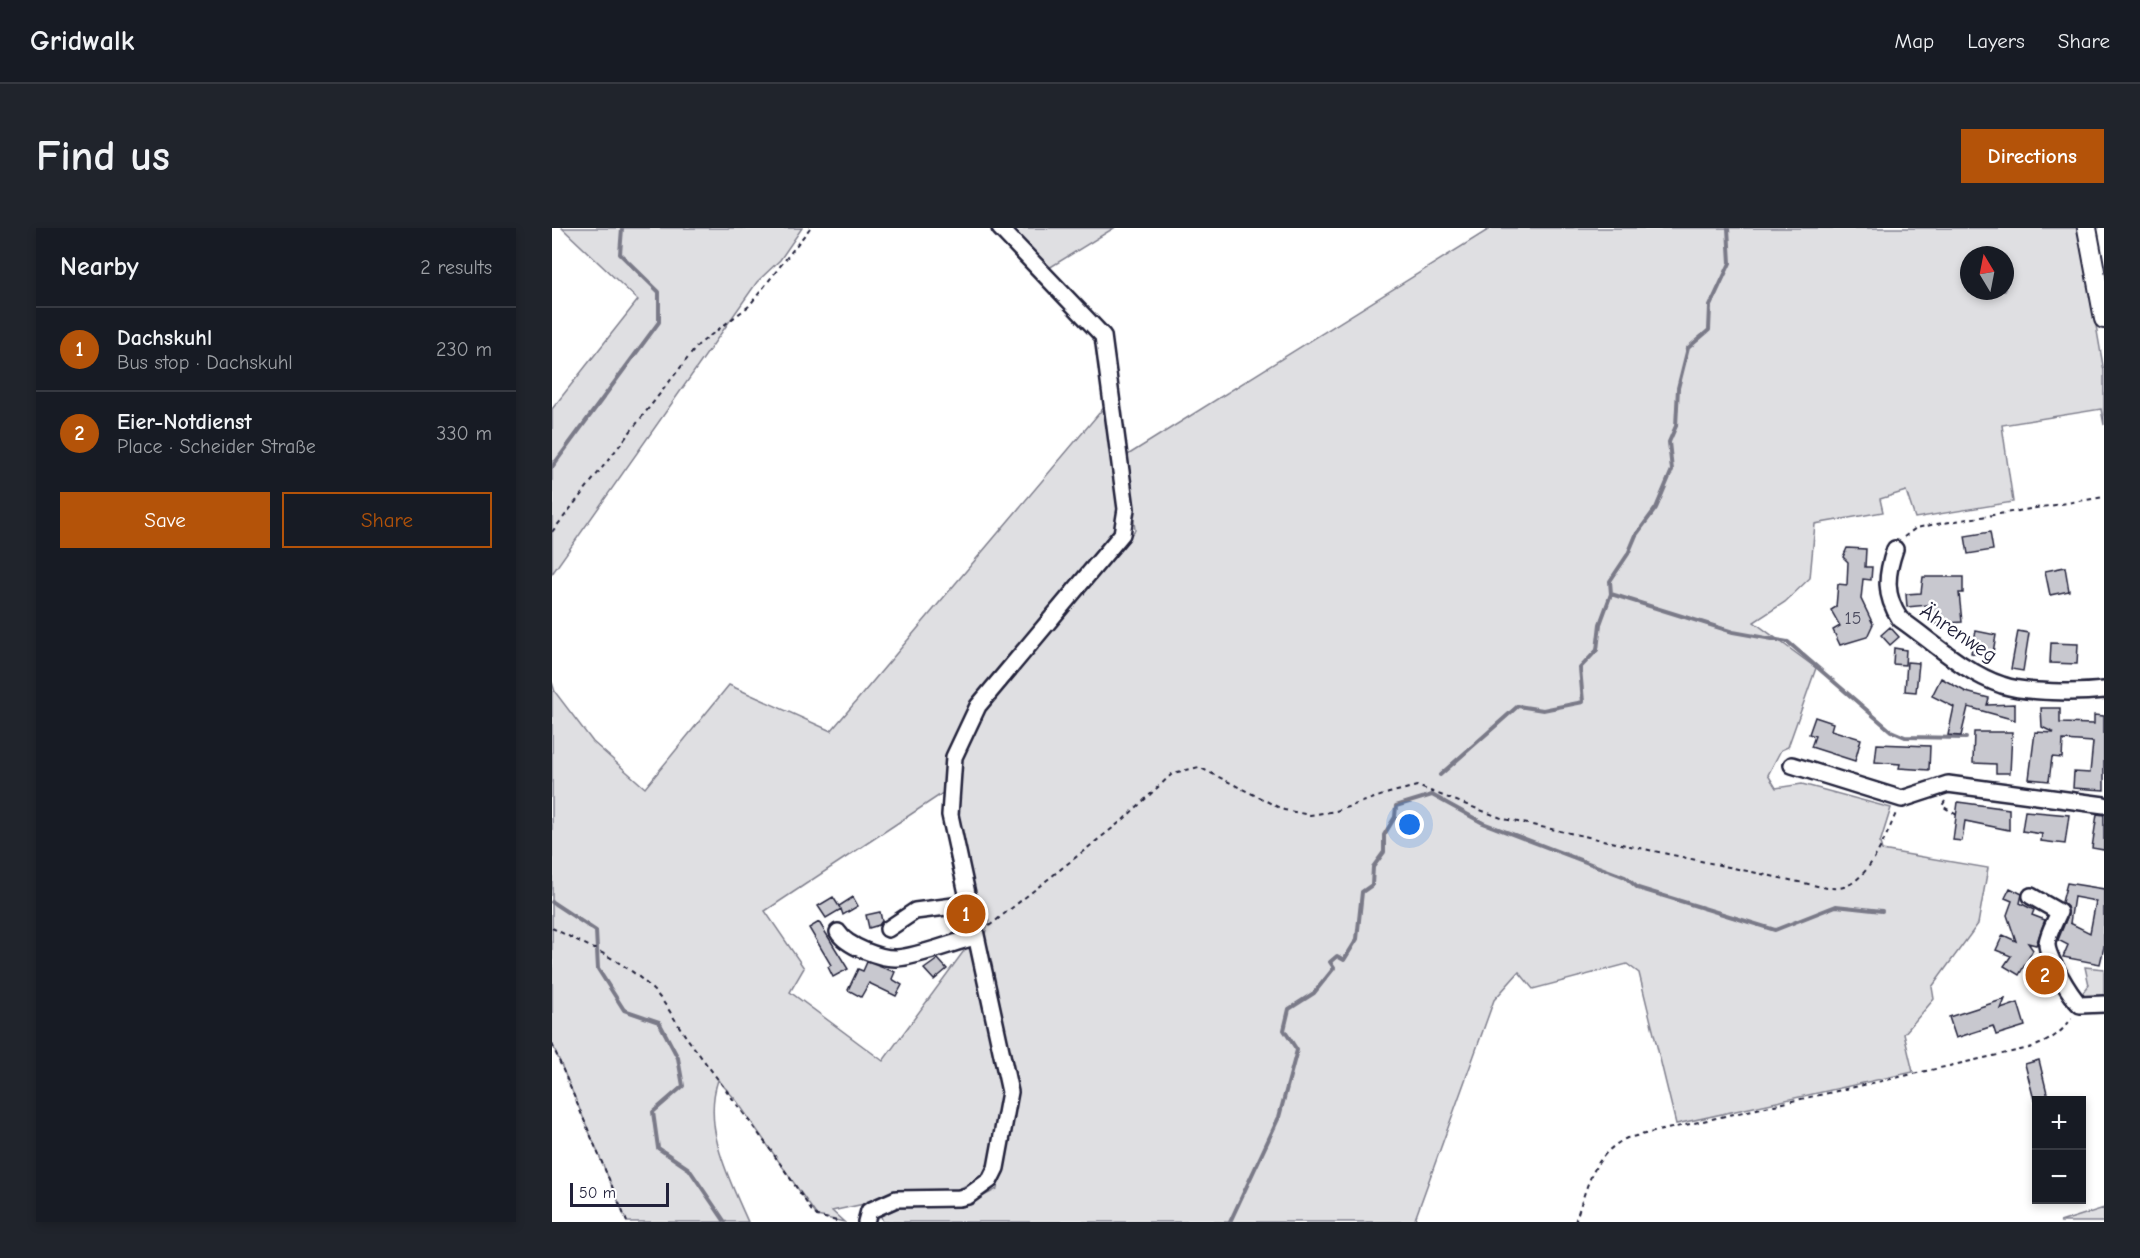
<!DOCTYPE html>
<meta charset="utf-8">
<style>
body{margin:0;font-family:"Comic Neue",sans-serif;background:#20242c;color:#f1f3f6}
.controls{position:absolute;right:18px;bottom:18px;display:grid;overflow:hidden;border-radius:0px;box-shadow:0 3px 9px #0003}
.controls button{width:54px;height:54px;display:grid;place-items:center;padding:0;border:0;border-bottom:2px solid #363941;background:#171b24;color:#f1f3f6;font:30px sans-serif}
.compass{position:absolute;left:1408px;top:18px;width:54px;height:54px;border-radius:50%;background:#171b24;box-shadow:0 3px 9px #0003;rotate:350deg}
.scale{position:absolute;left:18px;bottom:15px;width:99px;box-sizing:border-box;padding-left:6px;border:3px solid #22223b;border-top:0;font-size:16px;line-height:21px;white-space:nowrap;color:#22223b;-webkit-text-stroke:4px #fff;paint-order:stroke}
.you{position:absolute;left:858px;top:597px;width:21px;height:21px;margin:-15px;border:4px solid #fff;border-radius:50%;background:#1a73e8;box-shadow:0 0 0 9px #1a73e833}
.badge{display:grid;place-items:center;width:39px;height:39px;border-radius:50%;background:#b45309;color:#fff;font-size:20px;font-weight:700}
.pin{position:absolute;translate:-50% -50%;border:3px solid #fff;box-shadow:0 2px 6px #0006}
.list{margin:0;padding:0;list-style:none}
h2{display:flex;justify-content:space-between;align-items:center;height:78px;margin:0;padding:0 24px;font-size:26px}
h2 small{font-size:20px;font-weight:400;color:#9ea1a6}
.list li{display:grid;grid-template-columns:39px 1fr auto;gap:18px;align-items:center;box-sizing:border-box;height:84px;padding:0 24px;border-top:2px solid #363941}
.list b{display:block;font-size:22px;white-space:nowrap}
.list p{margin:0;font-size:20px;white-space:nowrap;color:#9ea1a6}
.list em{font-size:20px;font-style:normal;color:#9ea1a6}
.actions{display:flex;gap:12px;padding:18px 24px}
.actions a{flex:1;padding:14px 0;border:2px solid #b45309;border-radius:0px;text-align:center;font-size:21px;color:#b45309}
.actions .main{background:#b45309;color:#fff}
.map{position:relative;flex:none;width:1552px;height:994px;overflow:hidden;border-radius:0px}
header{display:flex;align-items:center;gap:36px;box-sizing:border-box;height:84px;padding:0 30px;background:#171b24;border-bottom:2px solid #363941}
header strong{font-size:28px}
nav{display:flex;gap:33px;margin-inline-start:auto;font-size:21px}
.intro{display:flex;align-items:center;justify-content:space-between;box-sizing:border-box;height:144px;padding:0 36px}
h1{margin:0;font-size:42px}
.button{padding:15px 27px;border-radius:0px;background:#b45309;color:#fff;font-size:21px;font-weight:700}
main{display:flex;gap:36px;padding:0 36px}
aside{flex:1;background:#171b24;border-radius:0px;box-shadow:0 3px 9px #0003}
.map>svg:first-child{display:block}
.green{fill:#dfdfe2;stroke:#80808e;stroke-width:1.5;fill-rule:evenodd}
.lines{fill:none;stroke-linecap:round;stroke-linejoin:round}
.stream{stroke:#7a7a88;stroke-width:4}
.building{fill:#c8c8cf;stroke:#22223b;stroke-width:1.5;fill-rule:evenodd}
.minor-casing{stroke:#22223b;stroke-width:20}
.major-casing{stroke:#22223b;stroke-width:22}
.path{stroke:#22223b;stroke-width:2;stroke-dasharray:4.5 4.5;stroke-linecap:butt}
.minor{stroke:#fff;stroke-width:15}
.major{stroke:#fff;stroke-width:18}
.labels{text-anchor:middle;dominant-baseline:central;stroke-width:5;stroke-linejoin:round;paint-order:stroke}
.number-label{font-size:18px;fill:#4c4c60}
.street-label{font-size:21px;fill:#22223b;stroke:#fff}
</style>
<header>
<strong>Gridwalk</strong>
<nav><a>Map</a><a>Layers</a><a>Share</a></nav>
</header>
<div class="intro"><h1>Find us</h1><a class="button">Directions</a></div>
<main>
<aside>
<h2>Nearby<small>2 results</small></h2>
<ul class="list">
<li><span class="badge">1</span><div><b>Dachskuhl</b><p>Bus stop · Dachskuhl</p></div><em>230 m</em></li>
<li><span class="badge">2</span><div><b>Eier-Notdienst</b><p>Place · Scheider Straße</p></div><em>330 m</em></li>
</ul>
<div class="actions"><a class="main">Save</a><a>Share</a></div>
</aside>
<div class="map">
<svg width="1552" height="994" viewBox="0 0 1552 994">
<rect width="100%" height="100%" fill="#fff"/>
<filter id="ink" filterUnits="userSpaceOnUse"><feTurbulence type="fractalNoise" baseFrequency=".0167" numOctaves="2"/><feDisplacementMap in="SourceGraphic" scale="12" xChannelSelector="R" yChannelSelector="G"/><feConvolveMatrix kernelMatrix="1 2 1 2 8 2 1 2 1" color-interpolation-filters="sRGB"/></filter>
<g filter="url(#ink)">
<!-- green -->
<path class="green" d="M10,0H250L228,32L205,54L0,346V181L86,72Z
M459,0H562L497,40Z
M939,0H1527L1552,143V197L1549,181L1450,197L1461,274L1363,290L1354,263L1328,271L1331,284L1263,296L1258,350L1233,374L1202,394L1264,440L1236,519L1229,522L1216,547L1224,560L1250,556L1339,580L1328,615L1330,622L1436,640L1426,696L1380,759L1382,771L1352,806L1361,844L1124,896L1087,745L1075,736L981,761L967,744L942,772L862,994H331L328,986L345,979H411L445,961L465,866L431,711L437,693L426,690L404,586L408,533L431,481L583,302L574,228ZM1417,27H1453V63H1417Z
M554,177L567,285L560,307L418,475L395,527L391,565L213,683L252,740L238,764L331,833L417,716L450,866L439,928L430,949L405,962L342,963L312,976L280,983L292,994L265,988L184,872L166,852C150,899 177,951 196,994H75L0,815V454L3,464L41,514L93,560L177,457L279,503Z
M1533,739L1552,741V769L1548,771L1528,768L1537,757Z
M1552,980V994H1508Z"/>
<g class="lines">
<!-- stream -->
<path class="stream" d="M0,239L107,94V64L68,26L70,0
M1059,366L1181,404L1236,414L1339,503L1353,509L1414,510
M888,547L966,478L991,482L1031,474L1028,440L1045,422L1048,396L1059,366L1058,353L1076,326L1084,307L1104,280L1120,242L1117,214L1124,198L1126,160L1136,120L1157,102L1158,78L1178,35L1176,0
M844,578L880,567L931,595L1073,649L1086,660L1223,702L1284,678L1330,683
M0,674L44,703L46,741L72,782L107,794L126,830L131,858L101,884L106,920L137,941L173,994
M678,994L727,889L745,822L732,802L737,781L762,765L782,740L778,734L785,728L792,732L805,711L810,664L820,657L821,639L832,624V607L843,589L844,578"/>
</g>
<!-- building -->
<path class="building" d="M1438,304L1441,322L1416,326L1413,308Z
M1295,320L1314,321L1313,339H1320L1319,352L1311,351L1309,371L1321,396L1315,409L1288,417L1281,402L1288,398L1279,382L1284,379L1286,356L1295,357L1296,334L1291,329Z
M1513,339L1517,363L1498,367L1493,343Z
M1371,349H1411V365H1407L1410,394L1382,396V392L1378,393L1376,377L1355,379L1354,366L1369,365Z
M1338,399L1347,409L1338,417L1329,407Z
M1424,403L1444,407L1440,430L1419,425Z
M1466,403L1477,405L1471,443L1459,441Z
M1499,415L1526,416L1525,436L1498,435Z
M1342,420L1354,422L1353,437L1341,436Z
M1355,434L1367,435L1364,464L1353,463Z
M1389,450L1414,464L1437,470L1435,477L1463,476V492L1416,479L1409,508L1396,507L1402,479L1380,468Z
M1489,480H1508V495L1542,496V487L1552,488V562L1521,560L1522,544L1538,545L1541,514L1511,512L1510,530L1500,529L1497,553L1477,551L1483,504L1502,505L1490,499Z
M1263,489L1281,495L1279,502L1309,511L1303,533L1259,519L1263,508L1257,506Z
M1422,504H1460L1458,545H1444V536L1421,535Z
M1325,516L1378,518L1377,542L1347,540L1348,536L1323,534Z
M1406,574L1457,581V602L1413,593L1410,613L1401,612Z
M1473,583L1517,587L1513,616L1489,613L1490,606L1470,603Z
M1545,586L1552,587V622L1540,620Z
M1515,655L1552,661V719L1548,736L1511,729L1516,717L1506,712L1516,687L1515,679L1510,674ZM1522,669L1544,673L1538,705L1518,695Z
M1458,660L1470,666L1468,675L1482,682L1480,687L1493,692L1484,717L1476,715L1481,722L1467,747L1452,738L1459,728L1444,722L1451,707L1464,713L1455,687L1460,673L1453,670Z
M281,669L288,680L287,678L301,669L306,678L291,687L289,681L274,690L266,678Z
M328,684L330,693L327,697L317,700L314,687Z
M267,694L296,741L281,749L276,739L279,737L257,700Z
M386,731L395,741L382,752L372,741Z
M315,734L343,744L340,751L350,757L344,768L317,755L309,769L296,762L306,741L311,743Z
M1453,771L1449,781L1466,775L1473,798L1444,807L1441,798L1404,810L1397,789Z
M1487,832L1496,869L1482,872L1473,836Z"/>
<g class="lines">
<!-- minor casing -->
<g class="minor-casing">
<path id="minor" d="M1343,321C1334,347 1332,367 1348,391C1380,413 1413,445 1450,457C1472,465 1527,465 1552,462
M1240,537L1350,571L1396,556L1552,577
M1479,668L1507,684C1503,694 1496,705 1495,715C1494,728 1519,768 1528,777L1552,776
M336,701L363,683L417,676
M286,704C294,718 329,731 345,730C365,729 402,714 423,709
M314,994L317,983L344,971L407,970L416,968L438,952L444,940L458,864L398,587L402,529L426,478L570,306L574,281L551,108L448,0"/>
</g>
<!-- major casing -->
<g class="major-casing">
<path id="major" d="M1535,0L1552,91"/>
</g>
<!-- path -->
<path class="path" d="M0,304L146,117L197,78L258,0
M1352,309L1364,300L1379,297L1552,269
M1393,573L1390,578L1405,587
M437,698L572,591L621,545L647,539L732,582L758,587L784,583L837,565L865,558L952,591L1275,660C1281,660 1288,661 1294,658C1317,650 1335,607 1344,585
M0,700C34,717 75,734 101,762C117,778 127,801 141,818C181,872 223,925 259,982L265,988L288,994
M0,816L75,994
M1023,994C1035,960 1040,927 1075,910L1477,820C1497,814 1508,806 1520,790"/>
<!-- minor -->
<use href="#minor" class="minor"/>
<!-- major -->
<use href="#major" class="major"/>
</g>
</g>
<g class="labels">
<!-- number labels -->
<g class="number-label">
<text x="1301" y="390">15</text>
</g>
<!-- street labels -->
<g class="street-label">
<text transform="translate(1407 405) rotate(34)">Ährenweg</text>
</g>
</g>
</svg>
<div class="controls">
<button>+</button>
<button>−</button>
</div>
<svg class="compass" viewBox="-18 -18 36 36"><path d="M0-13l5 13h-10z" fill="#e53935"/><path d="M0 13l5-13h-10z" fill="#9ea1a6"/></svg>
<div class="scale">50 m</div>
<div class="you"></div>
<div class="pin badge" style="left:414px;top:686px">1</div>
<div class="pin badge" style="left:1493px;top:747px">2</div>
</div>
</main>
